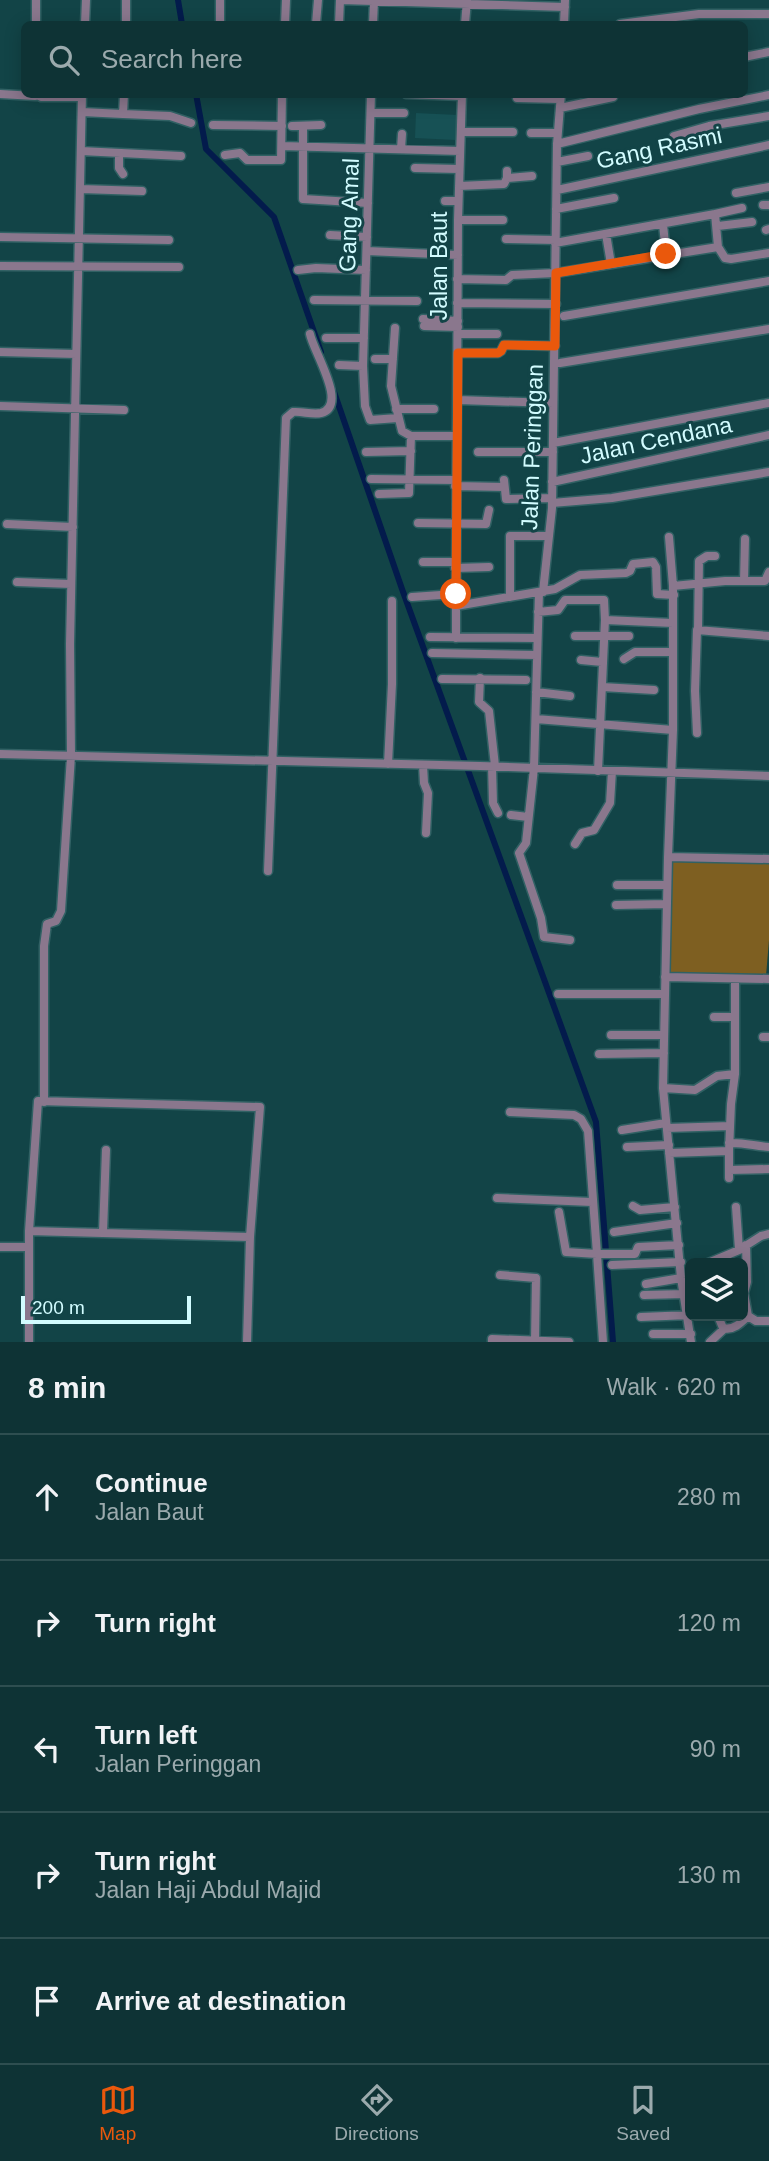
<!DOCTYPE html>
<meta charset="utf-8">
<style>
body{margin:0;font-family:Helvetica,sans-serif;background:#173b3d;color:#f1f3f6}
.controls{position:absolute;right:21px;bottom:21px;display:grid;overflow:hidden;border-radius:10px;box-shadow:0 4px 18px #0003}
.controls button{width:63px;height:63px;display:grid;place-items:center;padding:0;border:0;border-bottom:2px solid #2e4e50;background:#0e3335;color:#f1f3f6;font:35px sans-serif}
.scale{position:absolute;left:21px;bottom:18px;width:170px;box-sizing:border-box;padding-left:7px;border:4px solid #d2fcff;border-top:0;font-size:19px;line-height:24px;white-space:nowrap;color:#d2fcff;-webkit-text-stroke:5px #124447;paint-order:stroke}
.stop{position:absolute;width:21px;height:21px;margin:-16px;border:5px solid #ea580c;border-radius:50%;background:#fff}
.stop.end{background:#ea580c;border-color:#fff;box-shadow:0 2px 7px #0008}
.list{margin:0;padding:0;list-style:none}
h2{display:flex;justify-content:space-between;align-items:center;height:91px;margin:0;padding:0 28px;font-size:30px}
h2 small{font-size:23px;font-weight:400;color:#9baaad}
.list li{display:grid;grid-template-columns:46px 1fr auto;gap:21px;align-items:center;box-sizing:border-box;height:126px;padding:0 28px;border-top:2px solid #2e4e50}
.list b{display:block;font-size:26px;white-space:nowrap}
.list p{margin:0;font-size:23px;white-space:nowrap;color:#9baaad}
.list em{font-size:23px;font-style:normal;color:#9baaad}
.icon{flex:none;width:38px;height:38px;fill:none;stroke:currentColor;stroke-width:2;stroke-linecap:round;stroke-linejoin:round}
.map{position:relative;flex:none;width:769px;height:1342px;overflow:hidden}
.search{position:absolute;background:#0e3335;box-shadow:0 4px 18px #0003;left:21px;right:21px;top:21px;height:77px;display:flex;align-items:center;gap:18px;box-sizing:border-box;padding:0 24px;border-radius:10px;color:#9baaad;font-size:26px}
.sheet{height:721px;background:#0e3335}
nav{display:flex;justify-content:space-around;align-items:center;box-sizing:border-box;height:98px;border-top:2px solid #2e4e50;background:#0e3335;font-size:19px;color:#9baaad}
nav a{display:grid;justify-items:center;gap:4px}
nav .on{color:#ea580c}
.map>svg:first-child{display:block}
.built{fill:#175155}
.green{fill:#7e5f21}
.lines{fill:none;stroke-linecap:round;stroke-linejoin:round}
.canal{stroke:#031b4c;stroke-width:6}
.minor-casing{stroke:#316164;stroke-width:11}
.minor{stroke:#8a778d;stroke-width:8}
.route{stroke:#ea580c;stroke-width:9}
.labels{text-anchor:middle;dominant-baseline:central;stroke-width:6;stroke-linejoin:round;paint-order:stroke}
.street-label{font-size:23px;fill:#d2fcff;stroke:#124447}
</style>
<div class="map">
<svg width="769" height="1342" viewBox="0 0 769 1342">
<rect width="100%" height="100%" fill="#124447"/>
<!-- built -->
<path class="built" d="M416,113L457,115L456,140L415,138Z"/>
<!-- green -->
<path class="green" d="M671,861L769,862V940L766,976L667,975Z"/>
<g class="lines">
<!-- canal -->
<path class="canal" d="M178,0L182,24
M196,94L206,149L274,217L321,352
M332,386L402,589L596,1122L613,1342"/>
<!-- minor casing -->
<g class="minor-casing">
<path id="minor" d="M126,0V24
M341,0L565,7
M36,24V0
M85,24L86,0
M220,24V0
M285,24L286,0
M316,24L318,0
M339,24L340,0
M373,24L374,1
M465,24L467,0
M564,24L565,0
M620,24L699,14H769
M744,57L769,52
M0,94L35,96
M35,94L41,97H82
M371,94L363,366L365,406L370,420L398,418
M406,94L462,96
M462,94L458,220L456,606L555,589L580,575L626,573L630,571L633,564L653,562L656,567L657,594L674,595
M517,98L560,99
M560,108L613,97
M82,112L123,114L124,94
M371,113H404
M123,114L170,116L191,123
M213,125L282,126
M292,126L321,125
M303,126V199L368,203
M461,132H513
M531,133H557
M674,136L709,126L769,116
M557,144L699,109L769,95
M282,146L460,151
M401,149L402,134
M81,151L181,156
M119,153V168L123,174
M225,155L240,153L247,160H281L282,94
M557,162L588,156
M415,168L459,169
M507,178L532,176
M459,186L504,184L507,178V171
M81,189L142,191
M557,190L769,145
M736,193L769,187
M445,201H458
M763,205H769
M556,209L614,198
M715,214L742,208
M458,220H503
M663,224L666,254
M718,226L752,222
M766,230L769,229
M606,234L611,264
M330,235L367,237
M0,237L169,240
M506,239L556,240
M555,243L715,214L718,247
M718,247L725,258L731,259L769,253
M367,251L458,255
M0,266L179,267
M298,270L316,268L366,270
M457,279L506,280L512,275L556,273L718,247
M314,300L417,301
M457,303L556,304
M564,316L769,281
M423,319L458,321
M424,326L458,327
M395,328L391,386L402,431L411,436H456
M458,334H497
M326,338H364
M0,352L76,354
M458,353H498L501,351L504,345L555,346
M375,359H393
M560,363L769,329
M339,365L363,366
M458,400L553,403
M0,406L124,410
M396,409H434
M553,443L769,403
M366,452L411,451
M478,452H553
M371,479L456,480
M504,480L506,499L552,498
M552,482L769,435
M455,486L504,487
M379,494L409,493L411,436
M552,503L612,498L769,472
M418,523L486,524L489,510
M7,524L73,527
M669,537L673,586
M423,562H455
M455,568L489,567
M744,581L745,539
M17,582L71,584
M539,592L534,768L526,843L519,853L541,918L544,937L570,940
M543,592L552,508L557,144L561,94
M412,597L455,594
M510,597V536H548
M456,606V638
M538,612L558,610L565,600H604L605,620
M698,629L699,561L707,556H715
M575,636H629
M430,637L537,638
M432,653L537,655
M624,659L635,652H673
M581,660L602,662
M480,678L479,702L489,711L495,766
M442,679L526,680
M602,687L654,690
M536,692L570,696
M536,719L673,730
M697,733L695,691L697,630L769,636
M0,754L480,766L769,776
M388,764L392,684V601
M423,765L424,783L428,793L426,833
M492,766L493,803L498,813
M598,771L605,620L673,623
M511,815L528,817
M575,844L582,833L594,830L610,803L612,771
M668,857L769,859
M268,871L286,418L293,412C302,411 312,415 321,413C349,406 313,351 310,334
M617,885H667
M616,905L667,904
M665,977L769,979
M558,994H665
M714,1017H735
M611,1035H664
M763,1037H769
M599,1054L664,1053
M663,1088L695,1090L717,1076L735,1074
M44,1102V946L47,924L56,921L61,911L71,756L70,644L82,94
M510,1112L574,1115L581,1119L588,1131L597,1254L566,1252L559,1212
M667,1128L730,1126
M622,1130L666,1123
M729,1143C742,1142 755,1146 769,1147
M627,1147L669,1145
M729,1151V1178
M669,1153L729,1151L731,1104L735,1074V979
M729,1170L769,1169
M497,1198L592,1202
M633,1206L640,1210L675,1207
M736,1207L739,1250
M29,1231L250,1237
M103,1232L106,1150
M614,1232L677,1223
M746,1245L747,1282L744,1293L748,1316L756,1321H769
M0,1247H29
M708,1263L739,1250L761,1236L769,1234
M612,1265L681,1262
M500,1275L536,1278L535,1341
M646,1284L681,1278
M644,1295L685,1294
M718,1316L723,1328C733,1331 741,1323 748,1316
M641,1317L690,1315
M653,1334H691
M29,1342V1231L38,1101L260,1107L250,1237L247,1342
M492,1342V1339L569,1342
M603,1342L597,1254H635L638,1247L679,1245
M691,1342L681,1278L663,1088L668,857L673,730V586L725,581H765L769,572
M710,1342L724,1329"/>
</g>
<!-- minor -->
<use href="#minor" class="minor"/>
</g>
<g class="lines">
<!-- route -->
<path class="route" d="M456,594L458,353H498L501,351L504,345L555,346L556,273L666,254"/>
</g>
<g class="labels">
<!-- street labels -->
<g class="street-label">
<text transform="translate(659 148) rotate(-12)">Gang Rasmi</text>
<text transform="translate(349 215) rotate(-88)">Gang Amal</text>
<text transform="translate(439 266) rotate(-90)">Jalan Baut</text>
<text transform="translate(656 440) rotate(-12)">Jalan Cendana</text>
<text transform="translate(532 447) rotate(-88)">Jalan Peringgan</text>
</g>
</g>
</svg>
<div class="controls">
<button><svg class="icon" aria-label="layers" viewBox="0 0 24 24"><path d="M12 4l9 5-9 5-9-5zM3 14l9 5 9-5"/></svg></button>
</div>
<div class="scale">200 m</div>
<div class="stop" style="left:456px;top:594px"></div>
<div class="stop end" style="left:666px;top:254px"></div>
<div class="search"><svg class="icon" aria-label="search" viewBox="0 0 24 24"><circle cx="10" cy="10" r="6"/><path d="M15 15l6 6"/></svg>Search here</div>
</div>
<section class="sheet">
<h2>8 min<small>Walk · 620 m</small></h2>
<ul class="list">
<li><svg class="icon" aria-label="ahead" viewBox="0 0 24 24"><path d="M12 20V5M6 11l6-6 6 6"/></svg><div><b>Continue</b><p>Jalan Baut</p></div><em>280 m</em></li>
<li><svg class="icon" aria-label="right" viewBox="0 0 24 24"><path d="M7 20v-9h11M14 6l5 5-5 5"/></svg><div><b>Turn right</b></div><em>120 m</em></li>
<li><svg class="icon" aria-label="left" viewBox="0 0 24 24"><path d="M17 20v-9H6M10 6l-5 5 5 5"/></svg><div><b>Turn left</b><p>Jalan Peringgan</p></div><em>90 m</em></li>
<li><svg class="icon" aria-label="right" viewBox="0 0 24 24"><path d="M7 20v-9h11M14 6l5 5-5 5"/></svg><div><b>Turn right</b><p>Jalan Haji Abdul Majid</p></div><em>130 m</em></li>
<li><svg class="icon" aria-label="arrive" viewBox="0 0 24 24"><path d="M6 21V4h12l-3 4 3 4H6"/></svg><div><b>Arrive at destination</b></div></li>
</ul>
</section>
<nav>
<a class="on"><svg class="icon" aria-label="map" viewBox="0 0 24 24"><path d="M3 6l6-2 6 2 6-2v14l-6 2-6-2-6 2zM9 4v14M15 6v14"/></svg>Map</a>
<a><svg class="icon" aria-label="directions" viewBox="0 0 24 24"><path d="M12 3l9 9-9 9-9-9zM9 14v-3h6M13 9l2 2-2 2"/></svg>Directions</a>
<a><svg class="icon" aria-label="saved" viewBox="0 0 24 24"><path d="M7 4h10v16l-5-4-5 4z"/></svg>Saved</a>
</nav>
